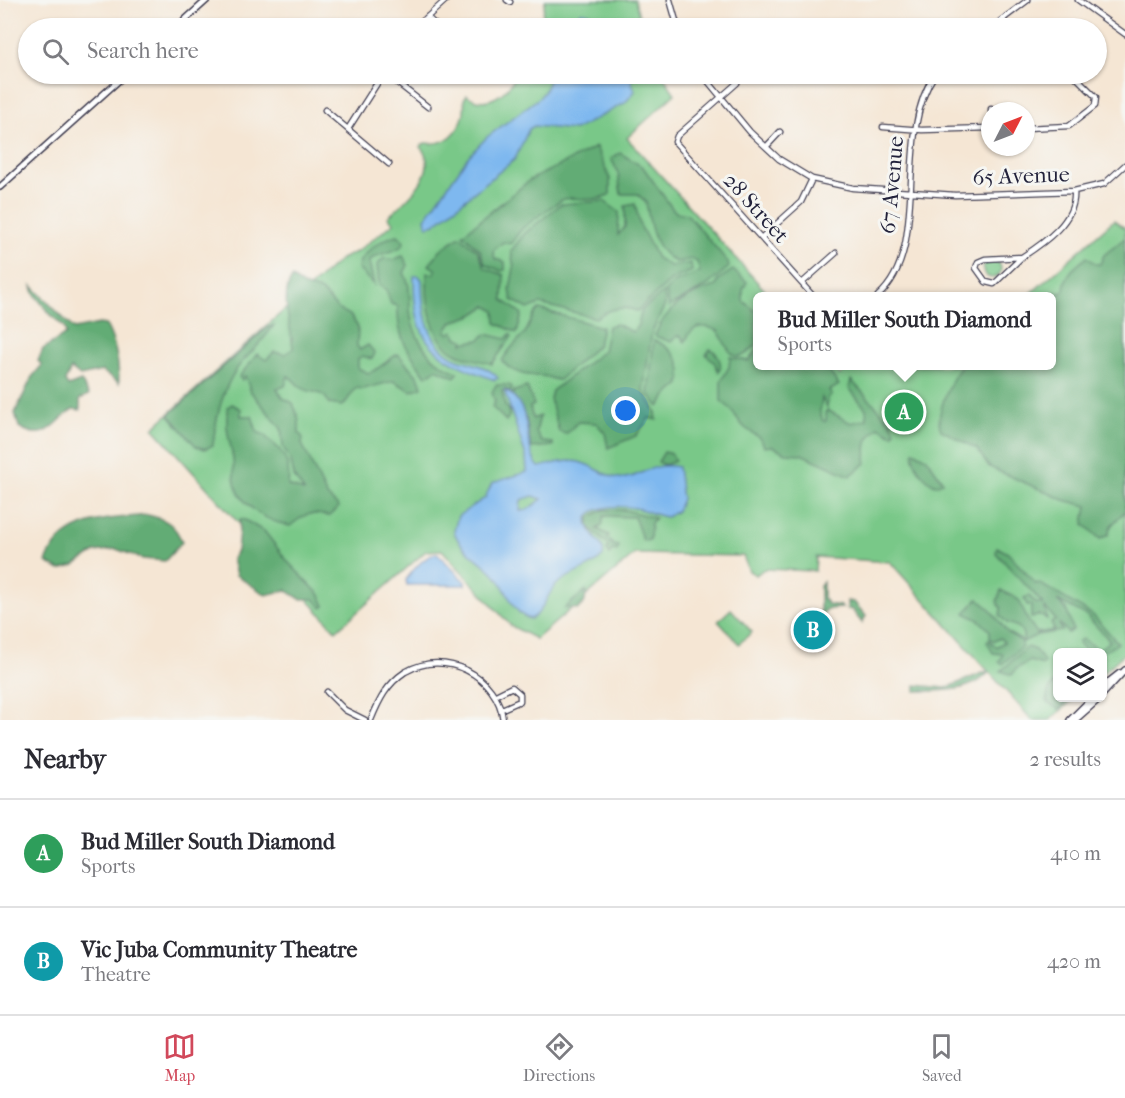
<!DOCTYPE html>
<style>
body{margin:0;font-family:"IM FELL French Canon",serif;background:#f7f7f7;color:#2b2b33}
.controls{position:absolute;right:18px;bottom:18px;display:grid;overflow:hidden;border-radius:9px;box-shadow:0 2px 4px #0004}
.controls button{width:54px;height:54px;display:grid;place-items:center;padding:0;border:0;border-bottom:2px solid #e1e1e2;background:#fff;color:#2b2b33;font:30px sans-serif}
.compass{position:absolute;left:981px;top:102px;width:54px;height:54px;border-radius:50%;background:#fff;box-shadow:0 2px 4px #0004;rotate:48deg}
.you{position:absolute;left:626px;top:411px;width:21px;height:21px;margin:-15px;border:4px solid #fff;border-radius:50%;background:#1a73e8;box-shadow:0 0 0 9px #1a73e833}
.badge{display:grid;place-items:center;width:39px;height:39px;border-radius:50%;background:#d1495b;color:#fff;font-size:20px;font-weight:700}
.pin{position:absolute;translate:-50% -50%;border:3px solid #fff;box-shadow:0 2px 6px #0006}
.popup{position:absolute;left:753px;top:292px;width:303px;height:78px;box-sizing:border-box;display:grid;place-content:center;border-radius:9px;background:#fff;filter:drop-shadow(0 2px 4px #0005);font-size:20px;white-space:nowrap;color:#7c7c81}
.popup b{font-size:22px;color:#2b2b33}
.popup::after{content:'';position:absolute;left:50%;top:100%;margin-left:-12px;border:12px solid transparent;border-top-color:#fff}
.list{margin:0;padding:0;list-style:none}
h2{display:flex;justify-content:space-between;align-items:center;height:78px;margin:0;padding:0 24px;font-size:26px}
h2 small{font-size:20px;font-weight:400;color:#7c7c81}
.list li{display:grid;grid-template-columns:39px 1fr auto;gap:18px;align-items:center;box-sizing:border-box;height:108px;padding:0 24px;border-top:2px solid #e1e1e2}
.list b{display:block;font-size:22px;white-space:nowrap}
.list p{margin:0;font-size:20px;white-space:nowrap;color:#7c7c81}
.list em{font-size:20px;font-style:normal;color:#7c7c81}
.icon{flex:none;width:33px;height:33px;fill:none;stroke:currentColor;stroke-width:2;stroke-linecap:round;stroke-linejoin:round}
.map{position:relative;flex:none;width:1125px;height:720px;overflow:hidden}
.search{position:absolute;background:#fff;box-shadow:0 2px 4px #0004;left:18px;right:18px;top:18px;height:66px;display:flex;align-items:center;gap:15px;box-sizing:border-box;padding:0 21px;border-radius:33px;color:#7c7c81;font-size:22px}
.sheet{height:294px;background:#fff}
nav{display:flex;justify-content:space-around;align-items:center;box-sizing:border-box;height:84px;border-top:2px solid #e1e1e2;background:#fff;font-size:16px;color:#7c7c81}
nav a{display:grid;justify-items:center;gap:3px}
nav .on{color:#d1495b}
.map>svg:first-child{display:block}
.green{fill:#79c888;stroke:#4e7562;stroke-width:1.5}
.forest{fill:#62ac74;stroke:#426758;stroke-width:1.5}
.water{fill:#7eb8ef;stroke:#506d95;stroke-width:1.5;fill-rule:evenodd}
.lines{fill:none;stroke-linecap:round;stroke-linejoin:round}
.minor-casing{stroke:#423f52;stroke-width:7}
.major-casing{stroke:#423f52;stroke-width:8}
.minor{stroke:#fff;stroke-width:4.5}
.major{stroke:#fff;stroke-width:5}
.labels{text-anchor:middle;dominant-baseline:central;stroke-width:6;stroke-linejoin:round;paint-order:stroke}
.street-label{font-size:22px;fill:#22223b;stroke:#f6f6f2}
</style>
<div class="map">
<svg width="1125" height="720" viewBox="0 0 1125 720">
<rect width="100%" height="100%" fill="#f6f6f2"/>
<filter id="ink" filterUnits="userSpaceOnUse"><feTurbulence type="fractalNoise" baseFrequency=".0167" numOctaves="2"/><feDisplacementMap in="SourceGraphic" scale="12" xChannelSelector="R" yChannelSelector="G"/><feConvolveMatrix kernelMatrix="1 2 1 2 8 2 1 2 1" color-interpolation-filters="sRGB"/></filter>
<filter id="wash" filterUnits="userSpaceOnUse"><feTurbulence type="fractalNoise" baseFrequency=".008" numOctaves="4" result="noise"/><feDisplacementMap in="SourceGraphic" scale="24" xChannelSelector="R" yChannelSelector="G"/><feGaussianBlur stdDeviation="1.35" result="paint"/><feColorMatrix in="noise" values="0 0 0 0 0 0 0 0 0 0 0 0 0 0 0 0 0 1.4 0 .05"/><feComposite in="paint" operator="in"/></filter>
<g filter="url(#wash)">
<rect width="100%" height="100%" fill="#f5e6d4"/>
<!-- green -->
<path class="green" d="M545,0H635L642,28H533L542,20Z
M516,74H662L675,94L627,138L770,296H757V366H831L840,375L850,366H1051V296H1028L1114,220L1125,228V653L1103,673L1102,652H1058V698H1075L1050,720H1032L890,562L816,557L815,571L764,569L756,575L749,571L743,556L635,554L536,639L511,626L442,550L426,551L336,631L153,428L341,259L356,252L394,223L388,217C404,203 443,170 420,147L425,143C452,147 467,123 464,99L467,95C487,110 508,93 516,74Z
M983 269a9 9 0 1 1 18 0a9 9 0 1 1-18 0Z
M731,609L752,632L739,644L718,621Z"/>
<!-- forest -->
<path class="forest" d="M596,147L610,179V194C594,204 580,196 564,199C558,201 527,225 522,229C517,234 515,240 510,244L503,242L493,251L495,259L505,262V270L501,271L485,264L480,250L463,234L530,180Z
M620,153L643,167L672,208L676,212L687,214L728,262L729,267L708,285L669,307L666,290L675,282L700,272L697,262L692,259L676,262C653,251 650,225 646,202L637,194H621L618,173L611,158Z
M604,201L619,212L618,235L625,227V206L635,204L640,225L657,258L670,266L691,263L692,271L673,279L637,311C624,305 608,309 596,318L540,304L528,309L512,300L510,289L514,268L511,251L525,233L561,204Z
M398,235L404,241L403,245C392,255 379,251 369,261L374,285L358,269C358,253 384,238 398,235Z
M460,236L478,251L485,268L504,275L503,300L522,314L517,333L496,323L495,311L487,306L473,315L452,322L446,331L449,334L453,331L458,338L464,340L463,343L479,340L486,334L506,339L510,334L512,336L492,364C480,360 467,359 456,353C429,340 426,298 427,272L433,274L436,270L429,265L440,250Z
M1125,238V511L1111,526L1108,535L1100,539L1084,524L1087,506L1064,500L998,471L988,466L977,449L941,430C934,417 951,377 962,366H1051V296H1045L1050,292L1061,293L1064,290C1065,273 1075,267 1087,257L1096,264H1100L1104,255Z
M403,256L408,265L404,273C411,285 409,295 410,309C411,331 426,357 446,367C450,370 454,370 458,373L455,377L436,369L426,376C408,350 397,340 398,306L391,304L386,290L379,285L377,265L384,258L392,260Z
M733,270L747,282L743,290V301L757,312V345C753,347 750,351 746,354C729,364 724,338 718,331C700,323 692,326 685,342L681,336H677L671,342L655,336C664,309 689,293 716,286L718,280Z
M292,278L306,287L321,291L338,309L350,315L358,327L357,346L360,350L368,345L375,353L372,359L362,356L358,359V368L368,373C379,370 388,359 398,354L419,378L422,387L411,391L394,381L363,389L356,388L343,406L329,404C324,388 309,395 299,386C295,382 293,379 288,376L285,386L277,389L283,398L293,403L299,420V433L303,438L302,444L327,496L339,507L329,516C308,512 306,513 290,526C269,522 243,508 236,486C232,475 235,464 232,453C228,434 225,427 228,407L232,404L241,409V416H252L257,432L265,435C268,441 270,441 275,445C288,457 290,469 288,486L304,491L294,477L291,461L283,447L281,428L251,392L245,376L242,380L239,377L257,354L266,360L274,352L285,354L293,349C292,329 279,297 292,278Z
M32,286L74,329L99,324L106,325C116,343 119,363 119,383L102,371L80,376L71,369L65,381L68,386L81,381L89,395L80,399V410L73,409C53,423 47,444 19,427L15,413L32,377L42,365L38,361L43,349L66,334L64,327L50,314L34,294Z
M664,292L665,305L652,332L643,391L656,412L657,420L649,418L636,436L608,448L605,433L596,423L578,422L566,434L559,432L550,399L552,391L603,351L608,326L616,324L633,332L638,325L642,310Z
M539,309L602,327L598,345L559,380C552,380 546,375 540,376C527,376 512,373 502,361C507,351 516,343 524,334C530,327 530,317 539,309Z
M274,325C265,338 254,350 243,361C223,383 216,416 213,445L205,449L196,446L169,415L267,328Z
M654,340C674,349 685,362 680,384L666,396L659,407L648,393Z
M710,349C718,352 723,365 719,372L713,360L706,355Z
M757,350V366H825L839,385L829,391L832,395L828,398L827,408L822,398L820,412L823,421H826V411H829L851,423L867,419L866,409L849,388L851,380L891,422L895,431L893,435L879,427C861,444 868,444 866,463L850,476L801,454L786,453L772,446L764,447C762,436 752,434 744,427C734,417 736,411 721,401V381L729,367L730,357L748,361Z
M496,385H509L512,387L511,392L505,389L502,391L505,406L509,409V416L506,421L492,407L495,402L492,392Z
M527,387L534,405L530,407L533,419L540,416L536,432L542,442L553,443V446L531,448L526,418L512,396L514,391Z
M914,451L927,458L943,482L935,485C924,479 911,464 914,451Z
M664,452L672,454L675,461L665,465L658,462Z
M603,510H625L655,518L651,523L650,540L643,541L634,517L604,516L602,526L597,529L609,535L607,538L613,545L619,546L617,551L612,550L610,555L607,551L608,545L588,526L590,517Z
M148,515C166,519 175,524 182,542L165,561L143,559L116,549L95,552L73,566L60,570L46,562C62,518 108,519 148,515Z
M240,519L245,520L265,532L289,563L320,595L325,606L322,608L314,599H300L286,590L266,595L236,575L232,559L237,551Z
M997,547L1008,553L1036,584L1039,583L1093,615L1118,643C1105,653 1089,658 1078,642L1082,639L1099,649L1110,641L1086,615L1057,600L1066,609L1073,630L1068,633L1059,623L1062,631L1037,635L1023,642C1025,629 1018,626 1007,623L1000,616L1001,608L997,602L1001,590L1019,600L1027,619L1037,633L1054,630L1051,622L1056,620L1045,608L1047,619L1039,615L1031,618V605H1027L1024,598L1029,596L1036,603L1043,604L996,553Z
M823,582V598L828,604L840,606L842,608L827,609L820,618V586Z
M586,590C585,600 587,603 578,609L565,608Z
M978,599L989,608L1008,633L1022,641V647L1002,664L999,662L1003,654L993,653L987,642L989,640L996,647L1004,642L1000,638L995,641L990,639V631L979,620L965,613Z
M847,601L854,602L866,616L862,623L852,610L847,609Z
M1027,647L1035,650L1044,661L1043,665L1030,661L1016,669L1012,675L1001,671Z
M982,673H988C972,693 935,691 915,691L916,685L946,688Z
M1057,681L1058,698H1072L1059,709L1048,703C1045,695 1050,685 1057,681Z"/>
<!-- water -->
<path class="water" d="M581,12C591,12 602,20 607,28H562Z
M552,74H629L635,91L625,103L575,130L534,126L529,129L515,159L435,224L427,226L425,219L429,213L468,157L487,137L539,98L544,92Z
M414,276H419L422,280C422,310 427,349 460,360C474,364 488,366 498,378L495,380C435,358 413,346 414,276Z
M504,390C536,405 521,447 539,467C554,464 569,457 585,464C597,468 606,477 619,478C639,480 650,461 678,467L682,499L677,511L667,517C656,516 646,510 635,508C622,505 578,505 589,528C594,540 605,542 603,556C591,570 569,572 555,586C546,596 543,613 531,619C513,616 507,588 496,576C483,560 460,551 454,531L458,516L485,498L492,483L527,472L526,456ZM533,496L542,499L527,510L520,511L521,500Z
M437,553L465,582V585H407L406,580C413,569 425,556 437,553Z"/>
</g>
<g filter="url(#ink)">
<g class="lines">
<!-- minor casing -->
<g class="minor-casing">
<path id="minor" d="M507,0L510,2
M670,0L678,28
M1078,0L1125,34
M427,17L439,28
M1004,21L1009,28
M415,28L446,0
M991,28L1028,0
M386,74L428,107
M702,74L750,132L779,159L812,179L853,188L955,195L1074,191L1104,184L1125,165
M737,83L677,136L675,142L813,296
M325,110L389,164
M991,111V109
M883,127L922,130L990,128
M1026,128L1069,126L1095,106L1096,97L1073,74
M348,129L383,74
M766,147L780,132
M761,238L801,202L812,179
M1022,257L994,284L986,282L976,268L978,262L985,259Z
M1022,257C1044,243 1077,220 1074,191
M802,283L836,253
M878,296C932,249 892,137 935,74
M327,692L345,710L365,720
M496,695L512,687L520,694V701L502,709
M371,720C379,700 387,684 405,672C445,648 498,676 503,720"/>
</g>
<!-- major casing -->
<g class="major-casing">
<path id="major" d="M176,28L207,0
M0,187L126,74
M1102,687L1120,673
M1102,695L1125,670
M1070,720L1092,698
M1075,720L1100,698"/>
</g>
<!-- minor -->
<use href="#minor" class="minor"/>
<!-- major -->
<use href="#major" class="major"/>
</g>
</g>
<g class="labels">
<!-- street labels -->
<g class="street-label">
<text transform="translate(1021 176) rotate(-2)">65 Avenue</text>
<text transform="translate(892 185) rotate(-85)">67 Avenue</text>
<text transform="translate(756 208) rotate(48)">28 Street</text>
</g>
</g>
</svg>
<div class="controls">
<button><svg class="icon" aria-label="layers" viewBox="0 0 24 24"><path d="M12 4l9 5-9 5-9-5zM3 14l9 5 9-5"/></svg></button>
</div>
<svg class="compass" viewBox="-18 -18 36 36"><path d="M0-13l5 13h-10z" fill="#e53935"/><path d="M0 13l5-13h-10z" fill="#7c7c81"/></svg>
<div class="you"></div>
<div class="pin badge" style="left:904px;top:412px;background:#2e9e5b">A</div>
<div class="popup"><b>Bud Miller South Diamond</b>Sports</div>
<div class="pin badge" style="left:813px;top:630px;background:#0f9aa8">B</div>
<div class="search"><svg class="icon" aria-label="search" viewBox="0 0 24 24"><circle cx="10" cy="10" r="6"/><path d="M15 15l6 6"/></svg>Search here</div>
</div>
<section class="sheet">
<h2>Nearby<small>2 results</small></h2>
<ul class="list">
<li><span class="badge" style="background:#2e9e5b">A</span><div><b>Bud Miller South Diamond</b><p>Sports</p></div><em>410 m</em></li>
<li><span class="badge" style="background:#0f9aa8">B</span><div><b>Vic Juba Community Theatre</b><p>Theatre</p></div><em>420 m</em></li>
</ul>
</section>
<nav>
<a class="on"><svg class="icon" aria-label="map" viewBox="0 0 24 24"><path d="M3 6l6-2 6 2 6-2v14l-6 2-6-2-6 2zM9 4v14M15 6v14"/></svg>Map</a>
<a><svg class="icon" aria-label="directions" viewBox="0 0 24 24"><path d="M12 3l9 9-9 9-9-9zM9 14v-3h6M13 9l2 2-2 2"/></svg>Directions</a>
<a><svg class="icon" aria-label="saved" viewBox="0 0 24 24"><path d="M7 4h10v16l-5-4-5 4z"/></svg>Saved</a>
</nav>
